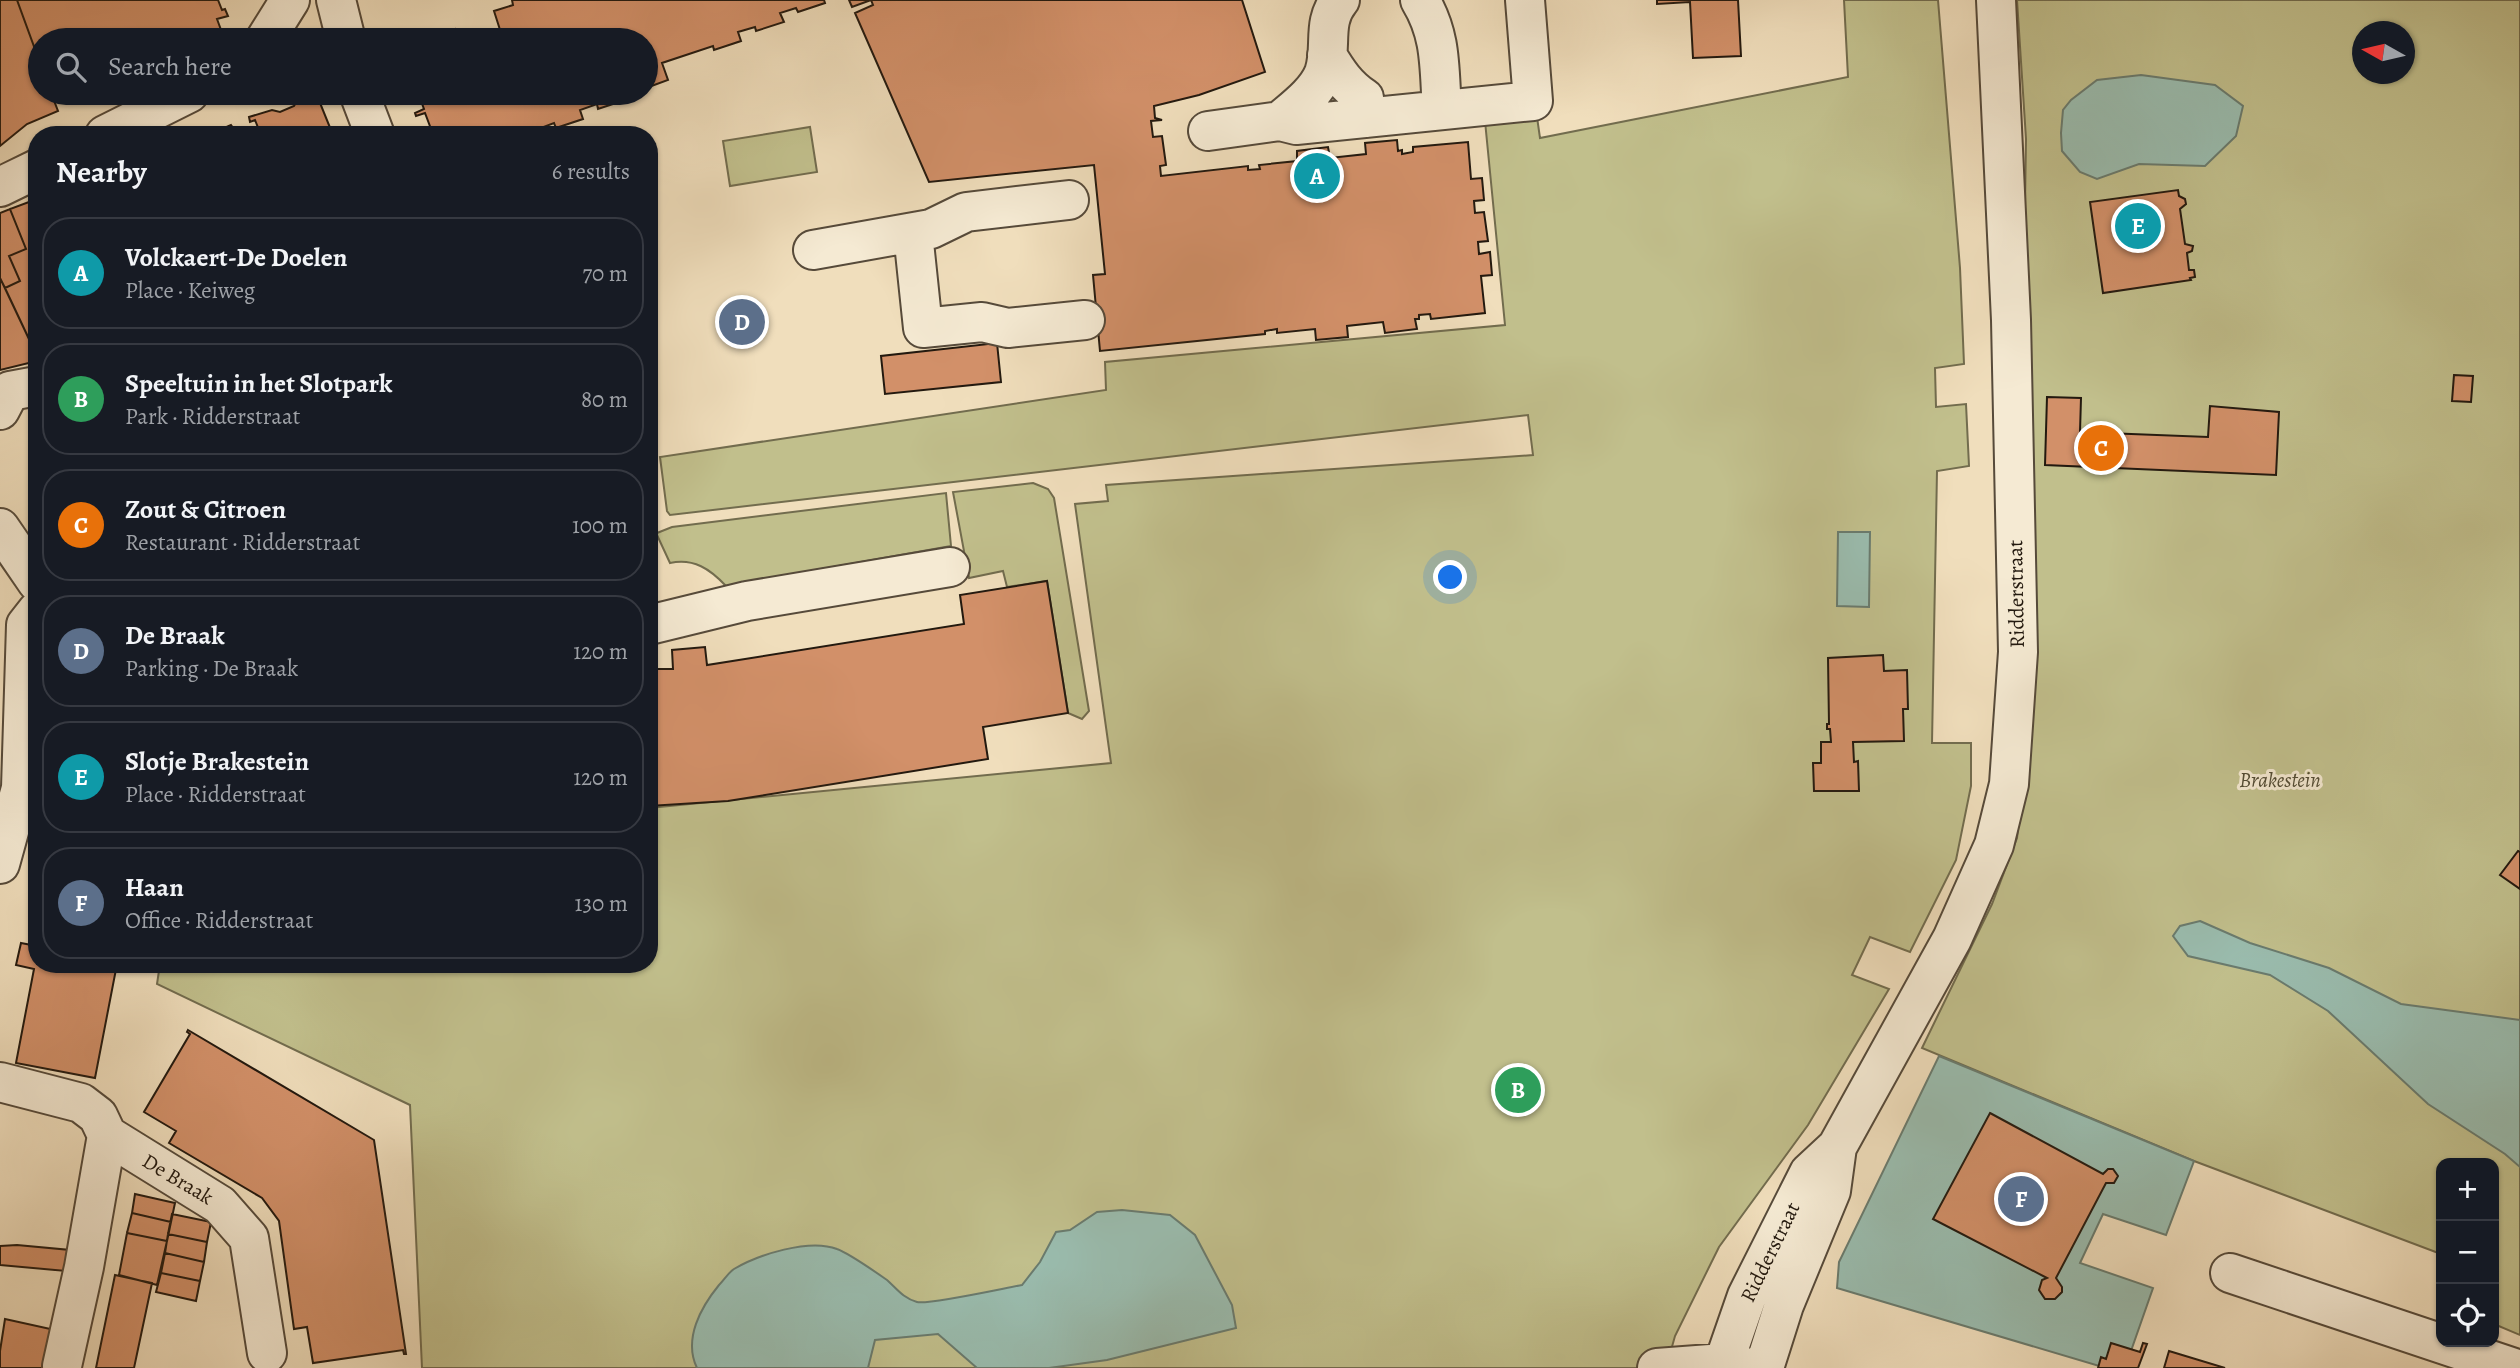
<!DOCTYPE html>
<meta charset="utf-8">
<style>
body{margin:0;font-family:Alegreya,serif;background:#242831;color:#f1f3f6}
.controls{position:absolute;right:21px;bottom:21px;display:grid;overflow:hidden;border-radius:14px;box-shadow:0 2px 5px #0004}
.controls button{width:63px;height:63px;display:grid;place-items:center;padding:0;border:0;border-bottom:2px solid #363941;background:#171b24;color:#f1f3f6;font:35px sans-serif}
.compass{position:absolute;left:2352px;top:21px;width:63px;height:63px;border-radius:50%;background:#171b24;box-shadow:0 2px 5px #0004;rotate:278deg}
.you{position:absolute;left:1451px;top:578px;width:24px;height:24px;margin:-18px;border:5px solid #fff;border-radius:50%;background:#1a73e8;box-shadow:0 0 0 10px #1a73e833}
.badge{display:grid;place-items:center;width:46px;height:46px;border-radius:50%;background:#0b8043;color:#fff;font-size:23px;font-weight:700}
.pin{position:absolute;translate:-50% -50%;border:4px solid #fff;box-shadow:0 2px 7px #0006}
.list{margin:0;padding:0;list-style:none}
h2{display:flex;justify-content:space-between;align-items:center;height:91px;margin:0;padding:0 28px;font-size:30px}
h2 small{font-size:23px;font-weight:400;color:#9ea1a6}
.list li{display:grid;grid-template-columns:46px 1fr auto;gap:21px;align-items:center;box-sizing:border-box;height:112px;margin:0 14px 14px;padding:0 14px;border:2px solid #363941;border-radius:28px}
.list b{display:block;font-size:26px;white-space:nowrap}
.list p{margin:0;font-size:23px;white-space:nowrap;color:#9ea1a6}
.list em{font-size:23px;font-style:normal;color:#9ea1a6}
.icon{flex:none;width:38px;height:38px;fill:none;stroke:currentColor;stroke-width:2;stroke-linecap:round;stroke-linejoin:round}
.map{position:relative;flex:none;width:2520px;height:1368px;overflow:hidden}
.search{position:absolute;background:#171b24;box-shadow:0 2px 5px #0004;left:28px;top:28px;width:630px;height:77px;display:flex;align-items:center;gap:18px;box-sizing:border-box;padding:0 24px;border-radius:38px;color:#9ea1a6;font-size:26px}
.panel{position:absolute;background:#171b24;box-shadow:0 2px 5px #0004;left:28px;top:126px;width:630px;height:847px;border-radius:28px}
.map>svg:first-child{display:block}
.green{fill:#c1bf8c;stroke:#726c4e;stroke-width:2;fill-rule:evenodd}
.water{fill:#9abcae;stroke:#6a7b6e;stroke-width:2}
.building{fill:#d29069;stroke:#23190f;stroke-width:2}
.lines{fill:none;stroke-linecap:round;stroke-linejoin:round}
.minor-casing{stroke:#564a3a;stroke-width:42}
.minor{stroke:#f5ead3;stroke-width:38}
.labels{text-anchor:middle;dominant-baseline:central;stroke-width:6;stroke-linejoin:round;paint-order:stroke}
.street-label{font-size:21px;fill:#23190f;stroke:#f5ead3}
.park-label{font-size:21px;font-style:italic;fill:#524b34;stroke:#f5ead3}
</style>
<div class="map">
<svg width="2520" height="1368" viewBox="0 0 2520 1368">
<rect width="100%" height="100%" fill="#f0debc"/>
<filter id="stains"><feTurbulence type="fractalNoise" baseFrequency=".00286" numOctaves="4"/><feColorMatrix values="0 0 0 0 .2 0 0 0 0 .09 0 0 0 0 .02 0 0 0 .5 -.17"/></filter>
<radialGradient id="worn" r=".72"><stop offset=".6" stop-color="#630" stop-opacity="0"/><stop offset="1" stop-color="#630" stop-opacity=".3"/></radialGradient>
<!-- green -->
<path class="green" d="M1844,0H1938L1960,268L1964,364L1935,368L1936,407L1966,404L1969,466L1937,471L1932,743H1971V786L1956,860L1910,952L1870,937L1852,975L1889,989L1808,1125L1719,1247L1675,1336L1666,1368H422L410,1105L157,984L160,964H649V808L1111,763L1075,504L1108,501L1106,485L1533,455L1528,415L670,515L667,511L660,457L1106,390L1105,362L1505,325L1485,121L1537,117L1540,138L1848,77Z
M2017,0H2520V1335L2494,1324V1163H2441V1254L2194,1161L1922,1048L1992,904L2017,838L2029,738L2023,336L2026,139ZM2362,32H2404V74H2362Z
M810,127L817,172L730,186L723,141Z
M1033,483L1048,489L1054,498L1089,711L1082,719L1068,713L1047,581L1007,587L1003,571L969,578L953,492Z
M946,493L951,546L726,586C710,569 694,558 670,563L657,535V533L672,527Z"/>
<!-- water -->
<path class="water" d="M2141,75L2215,85L2243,106L2236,136L2205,166L2139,164L2097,179L2080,172L2062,151L2061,133L2063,110L2071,100L2097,80Z
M1838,532H1870L1869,607L1837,606Z
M2200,921L2250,943L2329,968L2401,1004L2520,1020V1167L2505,1154L2428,1104L2328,1011L2270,975L2188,956L2173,936L2180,926Z
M1939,1056L2194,1161L2166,1235L2103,1214L2080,1263L2153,1288L2125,1368H2106L1837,1288L1839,1262Z
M1122,1210L1170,1215L1195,1235L1232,1305L1236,1328L1107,1360L1049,1368H977L938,1334L875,1340L868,1368H697C683,1339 701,1307 719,1285C724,1280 728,1273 734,1269C758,1255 809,1238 837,1249C848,1253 877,1273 887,1280C897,1289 903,1298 917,1302C928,1305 1005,1288 1022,1285L1040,1262L1056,1232L1070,1230L1097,1212Z"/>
<!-- building -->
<path class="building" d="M0,0H17L40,63V93H51L58,111L27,124L0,146Z
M17,0H218L222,10L225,9L228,16L217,19L224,38L216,40H40V63Z
M512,0H824L825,3L798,12L796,8L780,13L784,22L756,31L755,27L738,32L741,41L714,50L713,46L662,63L668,80L646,88V40H486L501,33L494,11L513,5Z
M849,0H1242L1265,72L1199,95L1154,106L1155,118L1162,120L1151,121L1153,137L1162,136L1166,165L1160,166L1161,176L1248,166V170L1260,169L1259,165L1297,161V151L1328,147L1330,158L1366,154L1365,143L1397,140L1398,151L1402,150V154L1413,152V147L1468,142L1471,179L1482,178L1484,200L1474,201L1475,213L1484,212L1488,241L1478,242L1479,254L1490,252L1492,275L1481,276L1485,313L1431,319L1430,314L1419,315V319H1415L1417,329L1385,333L1383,322L1347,326L1348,337L1316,340L1315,329L1277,333V329L1265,331V334L1100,351L1093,275L1105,274L1094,165L929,182L855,13L873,5L871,0L852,7Z
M1657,0H1738L1741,56L1693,58L1690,2L1657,4Z
M455,29L459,40H422Z
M51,93H74L54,100Z
M316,93L333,135H261L255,120L250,122L249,117L272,110L280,112L294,106L298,99Z
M412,93H623L625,100L598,109L597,104L580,110L583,119L556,128L554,123L538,129L540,135H427L426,131L431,129L425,113L416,116L415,113L424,109L418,93L413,95Z
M231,125L234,129L229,131L230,135H208Z
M2178,190L2179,196L2185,199L2186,204L2180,209L2185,244L2193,246L2192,251L2187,253L2189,270H2194L2195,277L2190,278L2191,280L2103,293L2090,202Z
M37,199V356L5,288L20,281L9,256L26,249L10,209Z
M10,209L26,249L9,256L20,281L5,288L0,278V213Z
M0,278L37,356V361L0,370Z
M997,343L1001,382L885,394L881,356Z
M2454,375L2473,376L2471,402L2452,401Z
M2047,397L2081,398L2080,432L2208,437L2210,406L2279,412L2276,475L2045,465Z
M1047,581L1068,713L983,727L988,759L728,801L649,806V669H673L672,650L705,647L707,665L964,624L960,595Z
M1883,655L1884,671L1907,670L1908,709H1903L1904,741L1853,742L1854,762L1858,761L1859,791H1814L1813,763H1821V742H1831L1830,729H1827V724H1829L1828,658Z
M2518,851L2520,852V889L2500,875Z
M21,943L37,946V964H117L95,1078L16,1063L34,969L16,965Z
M188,1030L374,1140L406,1354H404L403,1350L313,1363L307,1327L294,1329L279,1221L262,1198L169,1143L176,1131L144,1112L190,1034L187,1032Z
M1990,1113L2103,1174L2108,1169H2113L2118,1176L2114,1183H2106L2056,1278L2062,1287V1292L2055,1299H2045L2039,1290L2042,1280L2047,1278L1933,1219Z
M135,1194L175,1203L171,1222L132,1213Z
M132,1213L171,1222L167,1241L127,1233Z
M172,1214L211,1222L207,1242L168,1234Z
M127,1233L167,1241L157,1285L119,1275Z
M168,1234L207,1242L204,1262L165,1253Z
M17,1245L70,1250L66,1271L0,1265V1246Z
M165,1253L204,1262L200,1281L161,1273Z
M161,1273L200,1281L196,1301L156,1292Z
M115,1275L152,1283L134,1368H96Z
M5,1319L55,1330L49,1368H0V1351Z
M2111,1343L2140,1352L2143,1343L2147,1344L2138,1368H2098L2101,1357L2106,1359Z
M2169,1351L2225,1368H2164Z"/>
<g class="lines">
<!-- minor casing -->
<g class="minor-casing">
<path id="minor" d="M336,0L346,40
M1420,0C1442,36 1439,69 1442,110
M265,40L290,0
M1327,55C1337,72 1347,87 1364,98L1366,118
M359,93L375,135
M1280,121C1295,108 1316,93 1324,73C1333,47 1321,23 1340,0
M1208,131L1280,121L1296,125L1533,101L1525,0
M105,135L189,93
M0,187L37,169
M913,233L923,328L982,322L1008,328L1085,320
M813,250L931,229L966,212L1069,200
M0,410L10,391L37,386
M0,528L37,582
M649,625L747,601L950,567
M0,864L21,788L26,625L37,611
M0,1082L81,1103L98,1116L107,1135L84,1267L62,1366
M107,1135L220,1205L249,1238L267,1353
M2230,1273L2514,1368
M1657,1368L1724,1363L1745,1367
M1722,1368L1747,1296L1809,1173L1837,1147L1952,939L1994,845L2009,784L2018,652L2011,320L1996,0
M1764,1368L1784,1305L1831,1191L1837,1147"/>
</g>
<!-- minor -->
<use href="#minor" class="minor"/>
</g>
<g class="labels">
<!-- street labels -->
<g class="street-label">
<text transform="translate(2016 594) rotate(-91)">Ridderstraat</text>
<text transform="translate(178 1179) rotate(31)">De Braak</text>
<text transform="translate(1770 1252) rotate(-64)">Ridderstraat</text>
</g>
<!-- park labels -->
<g class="park-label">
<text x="2280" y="780">Brakestein</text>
</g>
</g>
<rect width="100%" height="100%" filter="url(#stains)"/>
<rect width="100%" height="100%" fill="url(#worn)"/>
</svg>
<div class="controls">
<button>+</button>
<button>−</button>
<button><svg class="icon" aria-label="locate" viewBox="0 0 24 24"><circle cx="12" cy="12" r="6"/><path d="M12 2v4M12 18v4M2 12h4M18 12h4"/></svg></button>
</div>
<svg class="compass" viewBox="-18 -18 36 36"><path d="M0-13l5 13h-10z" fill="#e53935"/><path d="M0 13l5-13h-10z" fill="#9ea1a6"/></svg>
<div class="you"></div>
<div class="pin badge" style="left:1317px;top:176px;background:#0f9aa8">A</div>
<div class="pin badge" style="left:1518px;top:1090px;background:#2e9e5b">B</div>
<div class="pin badge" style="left:2101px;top:448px;background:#e8710a">C</div>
<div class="pin badge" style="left:742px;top:322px;background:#5c6f8a">D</div>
<div class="pin badge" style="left:2138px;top:226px;background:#0f9aa8">E</div>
<div class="pin badge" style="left:2021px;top:1199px;background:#5c6f8a">F</div>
<div class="search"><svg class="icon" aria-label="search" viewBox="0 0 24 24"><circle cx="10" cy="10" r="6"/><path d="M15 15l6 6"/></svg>Search here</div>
<section class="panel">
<h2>Nearby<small>6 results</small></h2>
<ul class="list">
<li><span class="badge" style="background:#0f9aa8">A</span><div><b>Volckaert-De Doelen</b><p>Place · Keiweg</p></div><em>70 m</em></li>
<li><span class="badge" style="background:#2e9e5b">B</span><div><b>Speeltuin in het Slotpark</b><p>Park · Ridderstraat</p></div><em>80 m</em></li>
<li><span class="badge" style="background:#e8710a">C</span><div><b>Zout &amp; Citroen</b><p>Restaurant · Ridderstraat</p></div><em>100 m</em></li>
<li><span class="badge" style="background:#5c6f8a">D</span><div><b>De Braak</b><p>Parking · De Braak</p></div><em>120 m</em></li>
<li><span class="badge" style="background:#0f9aa8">E</span><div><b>Slotje Brakestein</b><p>Place · Ridderstraat</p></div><em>120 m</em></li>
<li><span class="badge" style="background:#5c6f8a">F</span><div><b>Haan</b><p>Office · Ridderstraat</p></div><em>130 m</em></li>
</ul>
</section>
</div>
